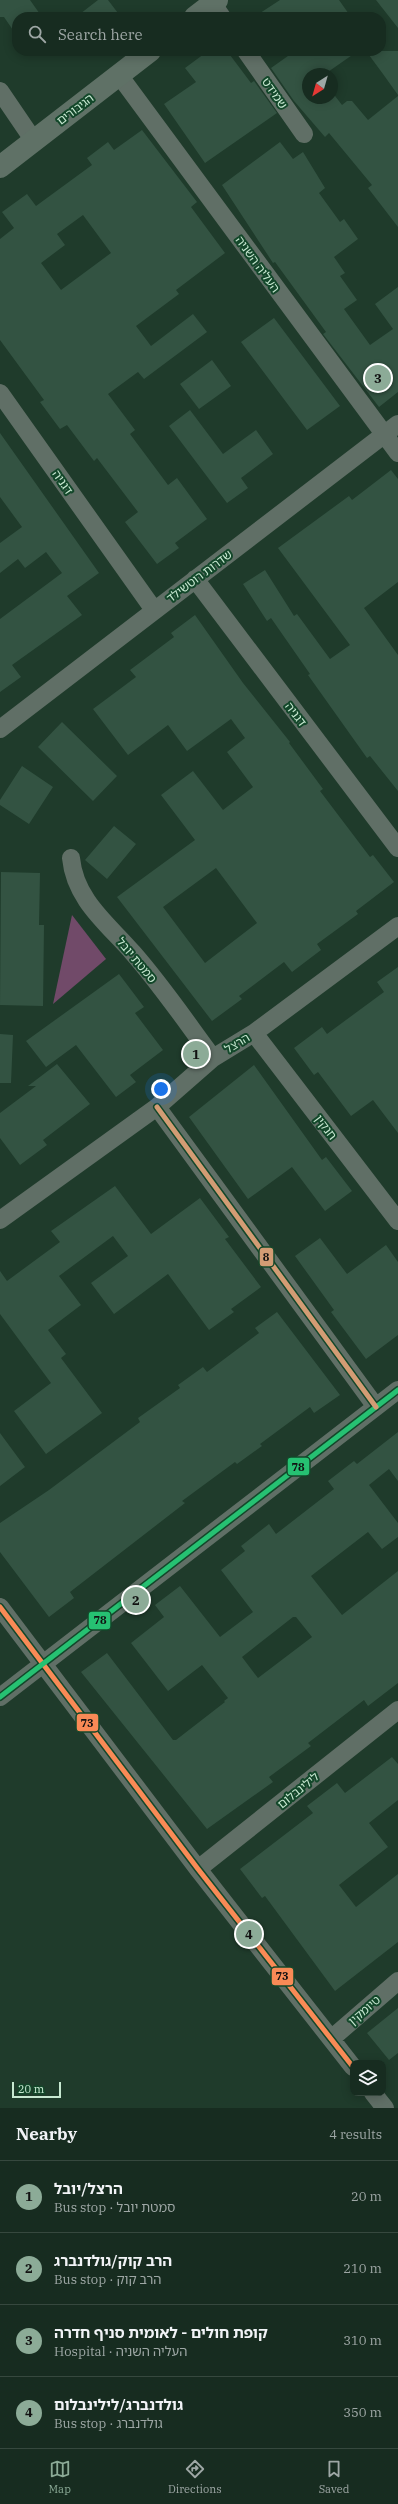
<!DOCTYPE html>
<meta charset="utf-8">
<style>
body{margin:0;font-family:"IBM Plex Serif","Noto Sans Hebrew",serif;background:#24382d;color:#f1f3f6}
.controls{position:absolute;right:12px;bottom:12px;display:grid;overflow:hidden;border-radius:8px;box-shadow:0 2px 10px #0003}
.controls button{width:36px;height:36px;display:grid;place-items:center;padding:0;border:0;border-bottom:1px solid #36483e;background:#172c20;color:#f1f3f6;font:20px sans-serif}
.compass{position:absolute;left:302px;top:68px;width:36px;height:36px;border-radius:50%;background:#172c20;box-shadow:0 2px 10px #0003;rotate:217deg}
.scale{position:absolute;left:12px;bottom:10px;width:49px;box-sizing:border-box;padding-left:4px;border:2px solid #c7e8d1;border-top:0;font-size:11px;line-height:14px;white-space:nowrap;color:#c7e8d1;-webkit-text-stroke:3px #13472a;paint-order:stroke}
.you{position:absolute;left:161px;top:1089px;width:14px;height:14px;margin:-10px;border:3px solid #fff;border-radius:50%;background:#1a73e8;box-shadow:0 0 0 6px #1a73e833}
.badge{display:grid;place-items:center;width:26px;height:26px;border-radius:50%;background:#8cab97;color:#111;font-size:13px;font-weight:700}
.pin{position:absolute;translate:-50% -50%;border:2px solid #fff;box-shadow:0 1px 4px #0006}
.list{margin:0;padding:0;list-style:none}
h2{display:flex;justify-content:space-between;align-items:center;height:52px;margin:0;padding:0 16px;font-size:17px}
h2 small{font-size:13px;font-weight:400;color:#9ea7a5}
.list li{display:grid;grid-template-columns:26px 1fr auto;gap:12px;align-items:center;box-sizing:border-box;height:72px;padding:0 16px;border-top:1px solid #36483e}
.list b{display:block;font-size:15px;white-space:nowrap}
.list p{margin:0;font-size:13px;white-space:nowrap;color:#9ea7a5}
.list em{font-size:13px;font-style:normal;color:#9ea7a5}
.icon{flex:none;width:22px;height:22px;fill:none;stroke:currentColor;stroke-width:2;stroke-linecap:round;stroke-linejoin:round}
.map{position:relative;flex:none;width:398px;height:2108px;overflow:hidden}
.search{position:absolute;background:#172c20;box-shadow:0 2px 10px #0003;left:12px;right:12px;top:12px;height:44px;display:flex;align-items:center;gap:10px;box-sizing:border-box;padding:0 14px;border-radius:16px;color:#9ea7a5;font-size:15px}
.sheet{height:340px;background:#172c20}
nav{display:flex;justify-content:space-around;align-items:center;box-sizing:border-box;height:56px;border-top:1px solid #36483e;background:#172c20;font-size:11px;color:#9ea7a5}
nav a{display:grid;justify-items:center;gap:2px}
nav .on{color:#8cab97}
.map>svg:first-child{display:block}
.green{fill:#714a69}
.building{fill:#335342;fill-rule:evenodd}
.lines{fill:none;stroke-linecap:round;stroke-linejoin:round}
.street{stroke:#606f66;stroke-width:18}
.secondary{stroke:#5f7166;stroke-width:22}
.bus-1-casing{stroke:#13472a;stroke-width:8}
.bus-2-casing{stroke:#13472a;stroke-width:8}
.bus-3-casing{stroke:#13472a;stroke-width:8}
.bus-1{stroke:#f98a56;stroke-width:5}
.bus-2{stroke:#26c172;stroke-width:5}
.bus-3{stroke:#d39c74;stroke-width:5}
.labels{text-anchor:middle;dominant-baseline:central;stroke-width:4;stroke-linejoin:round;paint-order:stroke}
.street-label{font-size:12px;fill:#c7e8d1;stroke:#13472a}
.line-badge{stroke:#13472a;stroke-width:1.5}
.pale-badge-label{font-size:11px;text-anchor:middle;font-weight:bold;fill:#111}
</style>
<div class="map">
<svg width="398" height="2108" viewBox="0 0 398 2108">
<rect width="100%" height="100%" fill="#1f3b2b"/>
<!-- green -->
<path class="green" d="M72,915L106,959L53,1004Z"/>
<!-- building -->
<path class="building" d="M0,0H30L42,17H17V36L4,17H0Z
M98,0H108L121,17H76Z
M280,0H339L351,17H254Z
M376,0H398V28Z
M208,51H227L251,83L254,81L277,113L205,163L164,104L196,82L185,68Z
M295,51H358L325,74H308V98H332V92L342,105L347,101H352L368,120L398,96V227L368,188L372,185L329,133L325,137L294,101L271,68Z
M366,51H398V95L383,74Z
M142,130L197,202L191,207L225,253L176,290L179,294L136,326L151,346L193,314L207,332L144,379L138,372L108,394L135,430L130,434L168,485L177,478L207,519L175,543L179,548L157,564L125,522L138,512L97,458L94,461L67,425L60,429L40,402L44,400L0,340V239L14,228L2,212L27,194L36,206L92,165L87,158L108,142L114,150ZM83,215L111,253L61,290L41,263L65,245L57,234Z
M280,142L293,159L303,152L325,188L319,193L340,222L344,219L358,239L334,257L345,273L340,276L357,300L344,309L370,345L393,329L375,304L398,287V392L379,407L323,334L326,332L275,262L273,263L222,185Z
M274,318L340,406L307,430L241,342Z
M212,360L231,386L199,409L180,384Z
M190,410L223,454L256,430L273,454L241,478L248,488L227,503L169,426Z
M0,433L99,573L67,596L82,615L12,665L21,677L0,692V619L62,573L46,552L25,568L18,559L0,573V543L22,527L0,497Z
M391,470L398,479V582L364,608L398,655V791L370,756L367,758L308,675L310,674L271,618L267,621L243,584L265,570L294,616L297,614L330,659L350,645L278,548L349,496L352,500Z
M195,615L243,683L290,742L289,743L323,789L320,791L370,857L373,855L394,882L356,911L358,914L317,944L321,950L292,972L284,962L239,996L242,999L212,1021L117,897L195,840L161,795L193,771L223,810L253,787L227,752L245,738L231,719L187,751L168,725L128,755L93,709L136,677L130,670L174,637L171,633ZM216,868L257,923L205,963L163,907Z
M62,722L117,776L93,801L38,747Z
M22,766L53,787L29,824L0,805V800Z
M114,826L136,844L107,879L85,860Z
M1,872L40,873L39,925H44L43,1006L0,1005Z
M398,967V1133L373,1100L351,1116L318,1072L314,1075L294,1048L322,1027L327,1034L384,992L377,982Z
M119,974L144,1007L135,1013L163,1050L130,1075L136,1082L116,1097L76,1045L46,1067L26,1041Z
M0,1034L13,1035L11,1083H0Z
M57,1064L90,1104L43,1140L47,1145L20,1165L0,1138V1113L36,1086H28Z
M254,1065L322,1160L326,1157L352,1191L325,1211L292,1167L248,1199L189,1117Z
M115,1186L151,1234L200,1198L229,1237L225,1239L261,1287L231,1309L234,1312L209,1330L168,1274L114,1314L91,1283L128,1256L113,1236L59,1276L81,1305L48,1330L66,1354L61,1358L102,1413L46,1454L14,1411L51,1383L0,1314V1271L7,1281L60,1242L51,1231Z
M320,1238L347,1274L386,1245L398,1262V1335L366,1359L331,1312L334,1310L295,1256Z
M277,1312L340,1395L314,1413L310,1407L260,1444L262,1446L237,1464L235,1462L182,1501L185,1503L70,1592L74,1598L49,1617L0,1552V1523L49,1490L140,1422L138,1418L180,1388L178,1385L203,1367L207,1372L259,1333L255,1328Z
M398,1432V1481L389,1469L369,1485L398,1523V1537L382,1549L368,1532L311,1576L342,1615L398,1571V1683L368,1706L364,1700L308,1743L311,1746L269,1777L273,1782L207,1829L81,1672L107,1653L173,1740H176L225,1702L224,1701L228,1698L202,1665L168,1691L131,1643L164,1617L155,1605L180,1586L220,1637L253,1612L221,1570L245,1551L241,1546L269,1524L276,1534L334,1489L328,1481L354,1461L357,1464ZM293,1617H296L312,1637L258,1678L242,1657Z
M0,1433L25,1467L0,1486Z
M392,1757L398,1764V1800L369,1823L388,1847L339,1885L356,1907L398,1874V1942L335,1991L265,1896L262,1898L240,1869L313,1813L307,1806L337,1783L345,1793Z
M398,2008V2053L389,2060L367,2033Z"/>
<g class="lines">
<!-- street -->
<path class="street" d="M213,4L222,17
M246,51L304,134
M119,75L398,453
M0,91L34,141
M0,393L154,610
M195,579L398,848
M0,729L398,424
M71,858C75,900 108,924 133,953C162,986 187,1023 213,1058
M254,1033L398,1221
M157,1107L376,1407
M0,1220L157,1107L213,1058L254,1033L398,926
M0,1607L198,1869L353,2067
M0,1697L398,1390
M198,1869L398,1710
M331,2039L398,1981
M373,2093L385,2108"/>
<!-- secondary -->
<path class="secondary" d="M195,17L217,0
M0,167L150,51"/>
<!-- bus-1 casing -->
<g class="bus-1-casing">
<path id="bus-1" d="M0,1607L198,1869L353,2067"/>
</g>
<!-- bus-2 casing -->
<g class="bus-2-casing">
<path id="bus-2" d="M0,1697L398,1390"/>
</g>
<!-- bus-3 casing -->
<g class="bus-3-casing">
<path id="bus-3" d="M157,1107L376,1407"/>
</g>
<!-- bus-1 -->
<use href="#bus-1" class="bus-1"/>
<!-- bus-2 -->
<use href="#bus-2" class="bus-2"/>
<!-- bus-3 -->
<use href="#bus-3" class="bus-3"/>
</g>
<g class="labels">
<!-- street labels -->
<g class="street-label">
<text transform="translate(275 93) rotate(55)">שמידט</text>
<text transform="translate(75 109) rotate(-37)">הגיבורים</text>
<text transform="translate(258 264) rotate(54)">העליה השניה</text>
<text transform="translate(63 482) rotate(55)">דגניה</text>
<text transform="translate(199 576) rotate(-37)">שדרות רוטשילד</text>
<text transform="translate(296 714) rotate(53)">דגניה</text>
<text transform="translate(137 960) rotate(50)">סמטת יובל</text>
<text transform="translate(237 1043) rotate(-31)">הרצל</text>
<text transform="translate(326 1127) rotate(53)">חנקין</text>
<text transform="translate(298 1790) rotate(-39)">לילינבלום</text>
<text transform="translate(364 2010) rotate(-41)">טיומקין</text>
</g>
</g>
<g class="line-badge">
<rect x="259" y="1247" width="15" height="20" rx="4" fill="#d39c74"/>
<rect x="287" y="1457" width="23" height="19" rx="4" fill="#26c172"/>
<rect x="88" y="1611" width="23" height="19" rx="4" fill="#26c172"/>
<rect x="76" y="1713" width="23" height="19" rx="4" fill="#f98a56"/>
<rect x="271" y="1967" width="23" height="19" rx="4" fill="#f98a56"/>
</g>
<g class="pale-badge-label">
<text x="266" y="1261">8</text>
<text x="298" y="1471">78</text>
<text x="100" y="1624">78</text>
<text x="87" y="1727">73</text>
<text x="282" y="1980">73</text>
</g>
</svg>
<div class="controls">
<button><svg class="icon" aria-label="layers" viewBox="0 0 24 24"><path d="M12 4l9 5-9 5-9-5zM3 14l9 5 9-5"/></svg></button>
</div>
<svg class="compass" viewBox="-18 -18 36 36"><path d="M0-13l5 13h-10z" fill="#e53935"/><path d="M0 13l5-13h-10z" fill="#9ea7a5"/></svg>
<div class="scale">20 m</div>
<div class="you"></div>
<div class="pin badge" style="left:196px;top:1054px">1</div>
<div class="pin badge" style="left:136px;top:1600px">2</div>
<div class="pin badge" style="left:378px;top:378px">3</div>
<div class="pin badge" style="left:249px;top:1934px">4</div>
<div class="search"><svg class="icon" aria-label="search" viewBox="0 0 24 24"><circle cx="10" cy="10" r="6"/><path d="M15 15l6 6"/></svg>Search here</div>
</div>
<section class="sheet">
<h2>Nearby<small>4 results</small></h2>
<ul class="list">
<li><span class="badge">1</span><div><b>הרצל/יובל</b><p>Bus stop · סמטת יובל</p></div><em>20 m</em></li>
<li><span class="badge">2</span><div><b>הרב קוק/גולדנברג</b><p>Bus stop · הרב קוק</p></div><em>210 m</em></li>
<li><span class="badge">3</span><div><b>קופת חולים - לאומית סניף חדרה</b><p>Hospital · העליה השניה</p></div><em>310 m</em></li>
<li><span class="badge">4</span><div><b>גולדנברג/לילינבלום</b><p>Bus stop · גולדנברג</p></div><em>350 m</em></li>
</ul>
</section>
<nav>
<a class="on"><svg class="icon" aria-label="map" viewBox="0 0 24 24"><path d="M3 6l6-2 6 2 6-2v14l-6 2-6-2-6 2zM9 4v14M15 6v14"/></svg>Map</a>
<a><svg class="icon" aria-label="directions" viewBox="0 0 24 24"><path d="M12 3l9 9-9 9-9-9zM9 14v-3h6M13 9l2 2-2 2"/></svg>Directions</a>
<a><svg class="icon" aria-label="saved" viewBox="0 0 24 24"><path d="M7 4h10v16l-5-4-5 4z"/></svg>Saved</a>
</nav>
